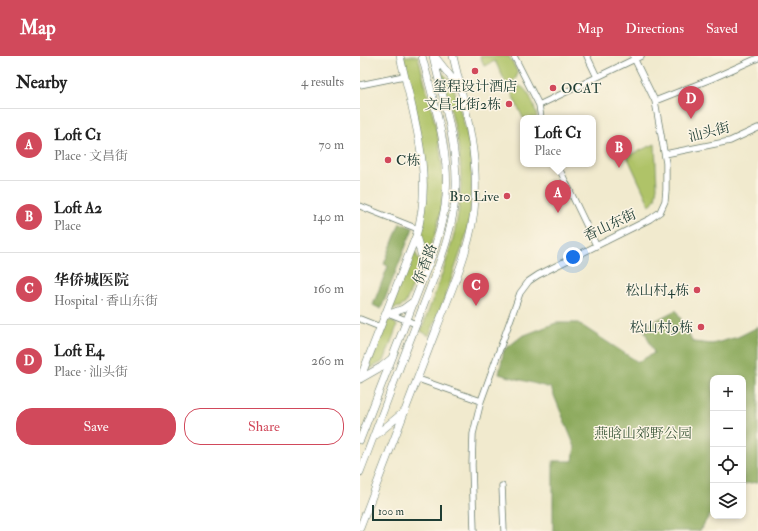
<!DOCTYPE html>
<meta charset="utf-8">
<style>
body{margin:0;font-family:"IM FELL Double Pica","Noto Serif SC",serif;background:#f2f2f2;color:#222}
.controls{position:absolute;right:12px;bottom:12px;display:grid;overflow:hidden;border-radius:8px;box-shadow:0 2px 6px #0003}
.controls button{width:36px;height:36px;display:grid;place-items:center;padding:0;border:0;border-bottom:1px solid #e0e0e0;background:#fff;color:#222;font:20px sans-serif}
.scale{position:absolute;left:12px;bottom:10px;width:70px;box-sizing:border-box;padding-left:4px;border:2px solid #1f3d34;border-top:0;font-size:11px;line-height:14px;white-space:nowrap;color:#1f3d34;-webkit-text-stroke:3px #fcf5e5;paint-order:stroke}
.you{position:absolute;left:213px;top:201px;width:14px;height:14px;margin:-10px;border:3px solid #fff;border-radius:50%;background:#1a73e8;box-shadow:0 0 0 6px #1a73e833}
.badge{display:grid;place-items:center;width:26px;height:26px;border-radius:50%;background:#d1495b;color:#fff;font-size:13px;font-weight:700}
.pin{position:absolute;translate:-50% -33px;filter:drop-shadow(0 1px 2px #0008)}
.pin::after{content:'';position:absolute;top:21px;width:14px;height:12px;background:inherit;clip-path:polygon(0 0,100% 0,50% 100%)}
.popup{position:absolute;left:160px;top:59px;width:76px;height:52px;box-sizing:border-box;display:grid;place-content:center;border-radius:8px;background:#fff;filter:drop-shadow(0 1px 3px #0005);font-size:13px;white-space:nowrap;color:#767676}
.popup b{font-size:15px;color:#222}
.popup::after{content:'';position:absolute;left:50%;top:100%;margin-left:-8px;border:8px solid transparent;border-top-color:#fff}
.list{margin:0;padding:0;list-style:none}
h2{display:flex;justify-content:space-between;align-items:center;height:52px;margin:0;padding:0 16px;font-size:17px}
h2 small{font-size:13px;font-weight:400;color:#767676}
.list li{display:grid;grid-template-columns:26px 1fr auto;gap:12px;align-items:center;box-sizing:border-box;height:72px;padding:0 16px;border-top:1px solid #e0e0e0}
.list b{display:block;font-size:15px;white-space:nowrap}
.list p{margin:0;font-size:13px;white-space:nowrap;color:#767676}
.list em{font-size:13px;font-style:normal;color:#767676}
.actions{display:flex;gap:8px;padding:12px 16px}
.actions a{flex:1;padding:9px 0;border:1px solid #d1495b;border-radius:16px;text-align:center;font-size:14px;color:#d1495b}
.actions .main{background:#d1495b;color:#fff}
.icon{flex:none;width:22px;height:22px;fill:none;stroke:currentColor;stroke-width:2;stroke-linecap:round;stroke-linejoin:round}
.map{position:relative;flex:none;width:398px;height:475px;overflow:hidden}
header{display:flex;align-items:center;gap:24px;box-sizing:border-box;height:56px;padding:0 20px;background:#d1495b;color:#fff}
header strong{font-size:19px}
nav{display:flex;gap:22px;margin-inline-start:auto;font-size:14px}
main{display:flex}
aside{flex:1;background:#fff}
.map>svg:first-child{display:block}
.green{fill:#afc367;stroke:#67804e}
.forest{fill:#8ba95c;stroke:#557348}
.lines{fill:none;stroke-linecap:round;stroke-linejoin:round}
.minor-casing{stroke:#687a6a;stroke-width:7}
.major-casing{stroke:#687a6a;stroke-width:8}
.minor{stroke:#fff;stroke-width:5.5}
.major{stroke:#fff;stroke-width:7}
.poi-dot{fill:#d1495b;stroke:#fcf5e5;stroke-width:1.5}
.labels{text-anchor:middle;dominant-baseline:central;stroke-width:3;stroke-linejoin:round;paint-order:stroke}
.poi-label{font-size:14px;fill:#1f3d34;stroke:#fcf5e5;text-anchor:end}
.street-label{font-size:14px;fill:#1f3d34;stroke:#fcf5e5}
.park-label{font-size:14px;fill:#435e41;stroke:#fcf5e5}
</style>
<header>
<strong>Map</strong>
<nav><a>Map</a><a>Directions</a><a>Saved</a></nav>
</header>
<main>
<aside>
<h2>Nearby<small>4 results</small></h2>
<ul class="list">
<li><span class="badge">A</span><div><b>Loft C1</b><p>Place · 文昌街</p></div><em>70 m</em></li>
<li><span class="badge">B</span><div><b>Loft A2</b><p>Place</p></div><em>140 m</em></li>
<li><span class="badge">C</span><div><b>华侨城医院</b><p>Hospital · 香山东街</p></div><em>160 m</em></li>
<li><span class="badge">D</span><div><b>Loft E4</b><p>Place · 汕头街</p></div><em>260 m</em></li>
</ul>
<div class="actions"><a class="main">Save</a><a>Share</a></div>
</aside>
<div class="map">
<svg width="398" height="475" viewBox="0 0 398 475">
<rect width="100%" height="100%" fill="#fcf5e5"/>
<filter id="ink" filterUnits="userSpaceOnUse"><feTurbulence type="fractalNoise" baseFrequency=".025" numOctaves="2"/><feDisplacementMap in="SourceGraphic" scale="8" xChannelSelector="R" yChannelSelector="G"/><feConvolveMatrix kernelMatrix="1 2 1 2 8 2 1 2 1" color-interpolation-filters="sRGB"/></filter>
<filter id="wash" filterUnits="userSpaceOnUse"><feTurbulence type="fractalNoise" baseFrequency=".012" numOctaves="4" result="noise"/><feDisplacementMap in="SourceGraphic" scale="16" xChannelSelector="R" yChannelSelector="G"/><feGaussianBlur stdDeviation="0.9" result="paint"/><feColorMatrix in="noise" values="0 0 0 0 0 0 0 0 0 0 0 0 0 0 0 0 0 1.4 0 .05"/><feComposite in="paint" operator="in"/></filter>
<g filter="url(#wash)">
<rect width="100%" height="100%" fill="#f1eace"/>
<!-- green -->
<path class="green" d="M43,0H58C72,58 94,116 76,175C74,184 68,192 65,200L58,179L67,132L65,103Z
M120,0H149C156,14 164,20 147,29L135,5L124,10Z
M81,16L89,23L93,29L107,78L111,100L112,123L110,162L105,183L83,247L69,280L61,275C83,214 108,162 99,96C96,69 87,42 81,16Z
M158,30C168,30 176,53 177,62H163L150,34Z
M295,88L297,131L295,143L290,150L267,100Z
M53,192L60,206L61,211L45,248L40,251L30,253Z
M28,263L35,267L37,270L24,305L6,315Z"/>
<!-- forest -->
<path class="forest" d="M40,167L53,172L21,253L13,249L28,210L24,208Z
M316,254L333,286L352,288L378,281L398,271V426L383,428V322H353V456L347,463L340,475H193V405H213L215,391L191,332L139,318L144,294L162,280L196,267H218L278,306L294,297L283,271Z"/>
</g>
<g filter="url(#ink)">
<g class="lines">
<!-- minor casing -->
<g class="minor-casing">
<path id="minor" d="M154,0L179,49L181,62
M227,0L237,21
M0,29L44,20
M295,45L351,23L398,2
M179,49L281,0
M305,98L370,85L398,72
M197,108L236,189
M0,150L58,173
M28,257L56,268
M0,263L20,271
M58,323L121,345
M142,430L144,475
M114,475L112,409L113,378L121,345L160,237L169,225L178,219L290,163L300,156L305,145L306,134V107L295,45L273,0"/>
</g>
<!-- major casing -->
<g class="major-casing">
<path id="major" d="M76,2L98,30
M56,180L66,215
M29,258L43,253L54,245
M0,323L56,180C75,121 53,59 40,0
M0,323L21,311L31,303
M16,379L45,355
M0,384L73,197C78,182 82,166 85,150C92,99 74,48 62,0
M0,416C20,364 39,312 59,261C75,217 94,178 96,131C97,86 83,43 73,0
M0,472C26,406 51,340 76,274C92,232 113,188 115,143C118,95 104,47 93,0"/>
</g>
<!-- minor -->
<use href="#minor" class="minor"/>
<!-- major -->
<use href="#major" class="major"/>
</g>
</g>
<!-- markers -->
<g class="poi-dot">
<circle cx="115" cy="15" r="4"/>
<circle cx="193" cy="32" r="4"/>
<circle cx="149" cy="48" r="4"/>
<circle cx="28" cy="104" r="4"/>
<circle cx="147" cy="140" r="4"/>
<circle cx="337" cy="234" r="4"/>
<circle cx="341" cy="271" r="4"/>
</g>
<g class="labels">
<!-- poi labels -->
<g class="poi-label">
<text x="115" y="30" text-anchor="middle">玺程设计酒店</text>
<text x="201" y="32" text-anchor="start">OCAT</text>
<text x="141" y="48">文昌北街2栋</text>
<text x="36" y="104" text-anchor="start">C栋</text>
<text x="139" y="140">B10 Live</text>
<text x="329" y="234">松山村4栋</text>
<text x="333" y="271">松山村9栋</text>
</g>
<!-- street labels -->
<g class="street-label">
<text transform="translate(349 76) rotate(-14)">汕头街</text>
<text transform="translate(250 169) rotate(-25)">香山东街</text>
<text transform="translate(65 208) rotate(-69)">侨香路</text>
</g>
<!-- park labels -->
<g class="park-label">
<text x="283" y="377">燕晗山郊野公园</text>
</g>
</g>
</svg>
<div class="controls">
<button>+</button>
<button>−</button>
<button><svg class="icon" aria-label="locate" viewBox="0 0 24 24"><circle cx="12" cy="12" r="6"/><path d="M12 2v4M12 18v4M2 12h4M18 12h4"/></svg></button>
<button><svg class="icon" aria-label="layers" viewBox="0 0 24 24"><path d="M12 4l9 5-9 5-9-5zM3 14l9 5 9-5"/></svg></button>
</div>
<div class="scale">100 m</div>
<div class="you"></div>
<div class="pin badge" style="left:198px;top:157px">A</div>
<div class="popup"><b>Loft C1</b>Place</div>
<div class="pin badge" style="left:259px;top:112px">B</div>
<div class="pin badge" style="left:116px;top:250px">C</div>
<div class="pin badge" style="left:331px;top:63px">D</div>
</div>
</main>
